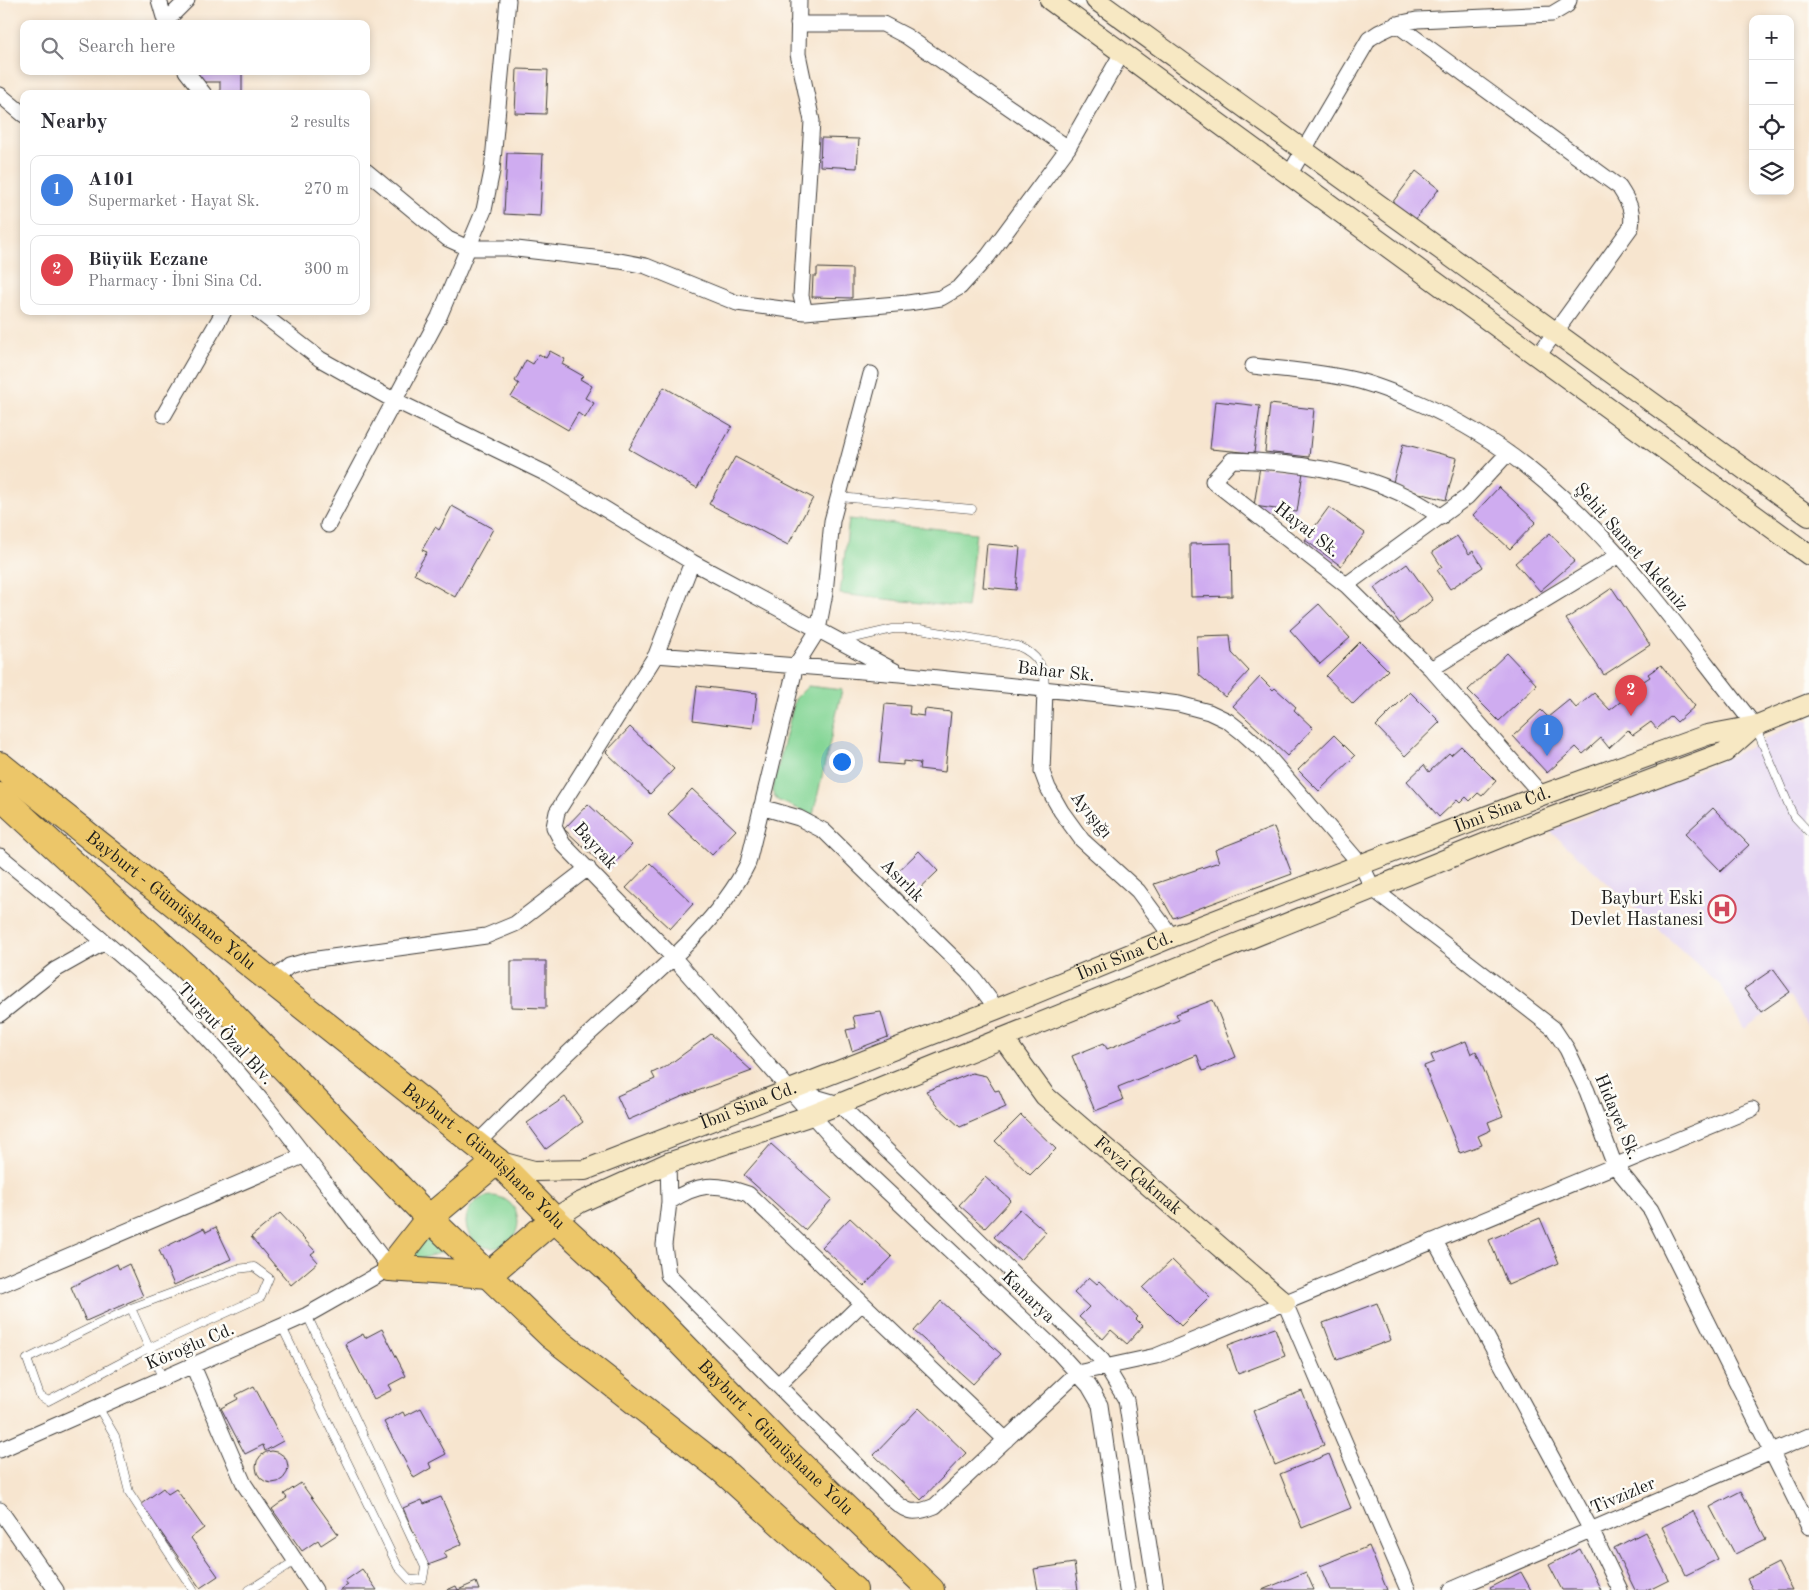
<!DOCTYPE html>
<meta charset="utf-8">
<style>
body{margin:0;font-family:"Old Standard TT",serif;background:#f2f2f3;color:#2b2b33}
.controls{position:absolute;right:15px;top:15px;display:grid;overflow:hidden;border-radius:10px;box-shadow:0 2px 8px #0003}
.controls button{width:45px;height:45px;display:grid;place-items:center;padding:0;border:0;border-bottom:1px solid #e1e1e2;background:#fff;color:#2b2b33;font:25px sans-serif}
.you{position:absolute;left:841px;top:761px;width:18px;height:18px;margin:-12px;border:4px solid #fff;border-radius:50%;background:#1a73e8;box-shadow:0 0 0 8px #1a73e833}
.badge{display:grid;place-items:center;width:32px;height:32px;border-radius:50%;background:#db2777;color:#fff;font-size:16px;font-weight:700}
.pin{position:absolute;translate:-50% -41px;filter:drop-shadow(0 1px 2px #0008)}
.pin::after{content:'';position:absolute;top:26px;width:18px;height:15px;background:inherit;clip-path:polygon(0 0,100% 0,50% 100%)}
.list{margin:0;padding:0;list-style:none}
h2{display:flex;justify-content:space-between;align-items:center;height:65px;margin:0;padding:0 20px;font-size:21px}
h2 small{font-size:16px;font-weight:400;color:#7c7c81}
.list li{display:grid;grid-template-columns:32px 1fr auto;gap:15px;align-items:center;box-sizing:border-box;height:70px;margin:0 10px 10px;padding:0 10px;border:1px solid #e1e1e2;border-radius:10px}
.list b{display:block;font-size:19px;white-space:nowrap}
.list p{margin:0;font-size:16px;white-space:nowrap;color:#7c7c81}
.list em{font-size:16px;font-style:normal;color:#7c7c81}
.icon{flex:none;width:28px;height:28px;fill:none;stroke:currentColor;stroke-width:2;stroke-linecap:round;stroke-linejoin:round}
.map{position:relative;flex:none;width:1809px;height:1590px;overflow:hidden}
.search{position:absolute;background:#fff;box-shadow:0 2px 8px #0003;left:20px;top:20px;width:350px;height:55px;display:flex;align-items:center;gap:12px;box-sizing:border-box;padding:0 18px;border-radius:10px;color:#7c7c81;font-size:19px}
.panel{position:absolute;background:#fff;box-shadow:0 2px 8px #0003;left:20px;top:90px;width:350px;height:225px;border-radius:10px}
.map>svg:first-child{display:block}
.built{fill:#e3d3f2}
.green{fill:#85d696;stroke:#507959}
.building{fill:#cfacf0}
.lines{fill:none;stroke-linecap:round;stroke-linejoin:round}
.lane-casing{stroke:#3d3a37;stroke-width:9}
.street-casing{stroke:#3d3a37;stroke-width:17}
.secondary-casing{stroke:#3d3a37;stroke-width:22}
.highway-casing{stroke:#3d3a37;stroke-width:28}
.lane{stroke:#fff;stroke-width:8}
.street{stroke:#fff;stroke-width:15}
.secondary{stroke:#f7e8c3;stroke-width:20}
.highway{stroke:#ecc669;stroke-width:26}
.labels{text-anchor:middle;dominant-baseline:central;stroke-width:5;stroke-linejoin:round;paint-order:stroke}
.street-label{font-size:18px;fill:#1c1c1c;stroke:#fdfcf7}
.poi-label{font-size:18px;fill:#1c1c1c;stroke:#fdfcf7;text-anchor:end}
</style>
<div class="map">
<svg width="1809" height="1590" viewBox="0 0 1809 1590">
<rect width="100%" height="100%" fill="#fdfcf7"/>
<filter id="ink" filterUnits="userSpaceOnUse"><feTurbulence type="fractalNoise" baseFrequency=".02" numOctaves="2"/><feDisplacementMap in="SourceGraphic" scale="10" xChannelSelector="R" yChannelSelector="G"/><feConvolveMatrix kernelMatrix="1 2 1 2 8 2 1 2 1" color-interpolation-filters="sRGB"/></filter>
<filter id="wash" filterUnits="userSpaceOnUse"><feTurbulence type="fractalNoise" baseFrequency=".0096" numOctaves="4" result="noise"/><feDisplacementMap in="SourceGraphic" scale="20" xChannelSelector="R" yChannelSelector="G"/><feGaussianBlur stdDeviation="1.12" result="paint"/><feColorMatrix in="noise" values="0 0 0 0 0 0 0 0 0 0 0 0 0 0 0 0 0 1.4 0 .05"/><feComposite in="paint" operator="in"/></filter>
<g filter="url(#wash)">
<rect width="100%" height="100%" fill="#f7e5cf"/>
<!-- built -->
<path class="built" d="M1804,719L1809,721V1029L1790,996L1744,1029L1721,986L1550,831L1734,755Z"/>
<!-- green -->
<path class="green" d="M849,519L976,533L967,608L840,594Z
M808,686L842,690L813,815L777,800L772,791L795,699Z
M466 1222a26 26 0 1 1 52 0a26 26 0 1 1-52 0Z
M431,1237L443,1252L404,1264L401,1255Z"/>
<g id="blocks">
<!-- building -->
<path class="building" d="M517,69L548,70L546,114L515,113Z
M198,71H242V94H220V82H198Z
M821,138L859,139L857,168L820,166Z
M507,153L543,154L540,216L504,214Z
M1416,171L1439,189L1415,220L1392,203Z
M817,268L852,269V298L812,297L813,276H817Z
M550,351L565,359L562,364L583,376L580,379L592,386L585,398L594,403L585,418L578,413L568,430L511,397L519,384L515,381L526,360L533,364L539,354L546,358Z
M664,387L732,426L697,488L629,449Z
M1215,401L1260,406L1254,453L1210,449Z
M1270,404L1314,409L1309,457L1265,452Z
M1403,444L1457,458L1446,500L1392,486Z
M735,457L813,498L788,545L709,504Z
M1260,466L1303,472L1297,512L1254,506Z
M1499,487L1536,522L1510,549L1473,515Z
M452,506L493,529L455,597L414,574L427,552L422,550L435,527L439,530Z
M1329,507L1365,533L1341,566L1305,540Z
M1550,533L1575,561L1540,591L1515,563Z
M1457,536L1469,554L1473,551L1483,567L1450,589L1437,570L1442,567L1432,552Z
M1231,543L1232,596L1191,597L1190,544Z
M987,544L1020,547L1016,590L983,587Z
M1407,564L1433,600L1400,624L1374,588Z
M1612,588L1650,645L1604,675L1566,619Z
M1319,604L1350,638L1320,664L1290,630Z
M1230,635L1232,653L1249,671L1225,697L1199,675L1197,636Z
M1360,642L1388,670L1353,704L1326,676Z
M1507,653L1537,685L1499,721L1468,690Z
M1661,665L1695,706L1677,722L1671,716L1657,729L1651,722L1633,735L1628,730L1609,748L1601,738L1583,754L1576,747L1547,773L1513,736L1541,710L1548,717L1569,700L1576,708L1594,693L1610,710L1628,696L1625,693L1650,677L1648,674Z
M1260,677L1273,690L1275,688L1296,707L1294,710L1313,728L1287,756L1233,706Z
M697,686L757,693L753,728L693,720Z
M1410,692L1440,722L1405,756L1376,726Z
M885,704L910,706L909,714L924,716L925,709L951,712L945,772L919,769L920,763L903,761V765L879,763Z
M630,727L674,769L650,794L606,752Z
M1334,735L1355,756L1319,791L1298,770Z
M1461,746L1496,781L1482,796L1478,793L1470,801L1466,797L1460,803L1457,800L1439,817L1407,781L1424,765L1429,772L1449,753L1451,755Z
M692,789L736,830L712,855L668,814Z
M588,804L632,845L608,870L564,829Z
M1713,808L1749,845L1721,871L1685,834Z
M1274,827L1292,874L1173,918L1154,884L1219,862L1215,850Z
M919,851L938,871L907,901L888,881Z
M650,863L693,904L670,929L626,888Z
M511,961H546V1008L511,1007Z
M1773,969L1790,992L1761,1012L1744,989Z
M1213,1000L1236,1057L1203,1071L1197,1055L1118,1087L1123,1100L1095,1111L1072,1056L1104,1043L1107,1049L1179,1020L1176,1014Z
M881,1012L888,1037L852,1051L846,1030L856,1028L853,1016Z
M711,1034L752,1071L681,1097L628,1120L617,1096L655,1079L652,1073L667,1066Z
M1466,1041L1471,1054L1476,1051L1503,1116L1488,1122L1491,1130L1478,1136L1482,1145L1460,1153L1424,1066L1434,1062L1431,1055Z
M972,1073L986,1076L995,1091L999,1090L1006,1107L960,1127L936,1105L926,1091Z
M565,1097L583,1122L546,1149L527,1123Z
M1021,1115L1056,1149L1030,1175L995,1141Z
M771,1144L832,1199L805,1230L744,1175Z
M985,1177L1011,1200L985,1228L959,1205Z
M1020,1209L1046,1232L1020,1260L994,1237Z
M280,1213L315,1251L311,1254L318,1262L291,1285L251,1237Z
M850,1218L892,1257L864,1286L822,1247Z
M1540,1218L1559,1263L1508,1285L1489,1240Z
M216,1227L231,1259L174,1285L159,1250L204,1228L206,1232Z
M1172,1260L1210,1297L1181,1326L1143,1288Z
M117,1264L119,1269L129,1264L143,1296L86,1321L71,1287Z
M1089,1277L1097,1284L1100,1281L1138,1317L1136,1319L1143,1326L1127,1344L1111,1330L1103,1339L1079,1317L1089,1307L1074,1293Z
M941,1301L1001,1354L973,1384L914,1331Z
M1377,1303L1391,1340L1337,1360L1323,1323Z
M1275,1328L1285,1356L1238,1374L1228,1345Z
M382,1329L406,1376L389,1385L392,1390L374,1399L345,1344L363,1334L365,1338Z
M254,1386L283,1441L265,1451L263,1445L245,1454L221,1408L238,1399L236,1395Z
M1302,1391L1324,1445L1275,1465L1253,1411Z
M421,1408L446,1454L429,1463L431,1468L414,1478L384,1422L403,1412L405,1416Z
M919,1408L966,1453L921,1500L874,1455Z
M256 1467a16 16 0 1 1 32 0a16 16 0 1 1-32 0Z
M1329,1454L1351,1508L1302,1528L1280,1474Z
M301,1483L338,1534L321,1545L318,1540L302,1551L272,1509L287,1498L284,1494Z
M163,1488L168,1494L176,1489L204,1528L191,1538L218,1576L200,1588L141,1504Z
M1741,1491L1766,1539L1735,1554L1710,1507Z
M441,1497L462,1544L444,1552L447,1558L428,1565L403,1508L422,1500L424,1504Z
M1693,1511L1718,1559L1686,1575L1662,1527Z
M1645,1532L1669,1580L1649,1590H1635L1614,1548Z
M1369,1546L1387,1590H1330L1320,1566Z
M1580,1549L1601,1590H1562L1549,1565Z
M1074,1563L1078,1590H1038L1034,1569Z
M1778,1563L1792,1590H1753L1747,1579Z
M362,1569L377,1590H340L348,1585L345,1581Z
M1306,1572L1314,1590H1262Z
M1521,1572L1531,1590H1491L1490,1588Z
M476,1582L479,1590H447L456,1586L458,1590Z"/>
</g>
</g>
<g filter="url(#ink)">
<use href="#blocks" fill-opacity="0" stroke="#3d3a37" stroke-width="1"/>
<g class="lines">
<!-- lane casing -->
<g class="lane-casing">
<path id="lane" d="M839,497L972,509
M841,641L893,629H920L1018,646C1039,655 1045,668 1045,690
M1756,728L1793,815L1809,832
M254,1267L269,1278L261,1297L149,1348L48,1401L40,1396L27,1359L131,1308L237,1269Z
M131,1308L163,1379
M282,1327L398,1567L410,1580L423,1579L425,1567L307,1315
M98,1407L115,1436L129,1492L193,1590
M249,1590L295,1561"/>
</g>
<!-- street casing -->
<g class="street-casing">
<path id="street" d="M159,0L166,24
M799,0L798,54L812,121L801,296L805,312
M166,21L187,0
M798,24H883L906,36L1068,148
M1396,24L1619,187C1628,201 1634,210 1631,227L1538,356
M186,71L204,94
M0,95L24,115
M366,171L448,239L468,248H508L620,261L646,266L737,303L805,312L908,303L941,298L960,287L988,256L1068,148L1122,53
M1289,175L1369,39C1384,28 1398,23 1417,20L1552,14L1567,5L1569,0
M258,311L320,359L386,396L549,475L692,562L895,671
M1253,366C1287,370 1322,372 1355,380C1376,385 1398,394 1419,403C1571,467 1656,602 1755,726
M164,415L224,311
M1441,517C1379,473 1306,462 1232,460L1213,481L1346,585L1431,669L1542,795
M328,525L439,317L484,210L492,171L508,0
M692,562L656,655L557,812L554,827L563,844L673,957L840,1147L1059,1353L1089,1386L1100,1405L1127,1590
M1346,585L1467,497L1508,453
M656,655L900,674L1147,700L1179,704L1209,712L1228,721L1242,732L1264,752L1362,866L1373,889L1553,1028L1567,1049L1587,1091L1615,1166L1651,1210L1809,1527
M1431,669L1619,555
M1045,690L1042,772L1048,788L1061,811L1082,840L1138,891L1172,937
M761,807L799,818L824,831L973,977L997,1009
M0,856C64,909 132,961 190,1020C264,1095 325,1185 390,1268L307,1315L0,1450
M272,981L289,966L310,960L486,936L515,924L588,868
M0,1014L55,970L103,943
M791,1090L839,1104L1102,1360L1126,1400L1156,1590
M476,1144C514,1107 551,1068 591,1032C643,984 717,927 748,863L796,665L818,630L825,593L832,521L871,374
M668,1163L669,1202L664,1245L668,1275L887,1495C906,1512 911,1516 935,1506L1077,1373L1156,1356L1752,1109
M669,1202C698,1183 715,1182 748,1194L1006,1440
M1435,1241L1591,1530L1620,1590
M0,1285L303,1156
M1285,1303L1408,1590
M193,1366L244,1484L315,1590
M778,1385L862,1303
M0,1510L56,1590
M1451,1590L1809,1436"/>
</g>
<!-- secondary casing -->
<g class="secondary-casing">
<g id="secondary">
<path d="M1050,0L1809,555"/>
<path d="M1096,0L1809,516"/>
<path id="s1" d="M1003,1038L1045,1096L1285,1303"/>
<path id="s2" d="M497,1161L534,1171L585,1170L997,1009L1172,937L1542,795L1707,735L1755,726L1809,704"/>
<path d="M554,1219L579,1203L668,1163L812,1115L1521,829L1725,752L1753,727"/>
</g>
</g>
<!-- highway casing -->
<g class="highway-casing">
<g id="highway">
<path id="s3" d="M0,765L497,1161L554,1219L621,1281L780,1445L931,1590"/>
<path d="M0,796L188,969L429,1218L550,1335L721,1469L854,1590"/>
<path d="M390,1268L488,1275L554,1219"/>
<path d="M390,1268L429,1218L497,1161"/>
</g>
</g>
<!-- lane -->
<use href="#lane" class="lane"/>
<!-- street -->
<use href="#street" class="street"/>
<!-- secondary -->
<use href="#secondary" class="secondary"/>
<!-- highway -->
<use href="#highway" class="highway"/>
</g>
</g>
<!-- icons -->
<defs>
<g id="hospital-ring" transform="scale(1.4375)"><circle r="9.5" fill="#fdfcf7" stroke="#d1495b" stroke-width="1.5"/><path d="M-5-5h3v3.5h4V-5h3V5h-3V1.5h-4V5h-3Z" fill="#d1495b"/></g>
</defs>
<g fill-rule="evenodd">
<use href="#hospital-ring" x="1722" y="909"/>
</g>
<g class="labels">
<!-- street labels -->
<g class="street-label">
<text transform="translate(1307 530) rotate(38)">Hayat Sk.</text>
<text transform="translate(1631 547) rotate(49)">Şehit Samet Akdeniz</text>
<text transform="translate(1056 672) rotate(6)">Bahar Sk.</text>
<text stroke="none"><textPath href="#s2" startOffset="1075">İbni Sina Cd.</textPath></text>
<text transform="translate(1091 815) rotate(51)">Ayışığı</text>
<text transform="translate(595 846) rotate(48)">Bayrak</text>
<text transform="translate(902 881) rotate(45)">Asırlık</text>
<text stroke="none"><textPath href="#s3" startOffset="218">Bayburt - Gümüşhane Yolu</textPath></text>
<text stroke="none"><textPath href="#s2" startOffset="670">İbni Sina Cd.</textPath></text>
<text transform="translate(225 1034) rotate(47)">Turgut Özal Blv.</text>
<text stroke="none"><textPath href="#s2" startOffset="265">İbni Sina Cd.</textPath></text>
<text transform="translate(1617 1117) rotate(67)">Hidayet Sk.</text>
<text stroke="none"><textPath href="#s3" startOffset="622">Bayburt - Gümüşhane Yolu</textPath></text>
<text stroke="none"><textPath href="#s1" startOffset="194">Fevzi Çakmak</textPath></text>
<text transform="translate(1028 1297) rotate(44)">Kanarya</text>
<text transform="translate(190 1347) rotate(-23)">Köroğlu Cd.</text>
<text stroke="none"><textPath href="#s3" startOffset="1028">Bayburt - Gümüşhane Yolu</textPath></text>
<text transform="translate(1623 1496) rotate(-23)">Tivzizler</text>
</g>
<!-- poi labels -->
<g class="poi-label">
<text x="1703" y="899">Bayburt Eski<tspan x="1703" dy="21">Devlet Hastanesi</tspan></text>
</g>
</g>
</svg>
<div class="controls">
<button>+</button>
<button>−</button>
<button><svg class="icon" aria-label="locate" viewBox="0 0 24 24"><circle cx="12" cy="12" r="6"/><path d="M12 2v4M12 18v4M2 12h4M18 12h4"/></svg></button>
<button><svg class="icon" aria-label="layers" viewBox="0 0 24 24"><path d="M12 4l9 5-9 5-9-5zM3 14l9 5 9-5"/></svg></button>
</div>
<div class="you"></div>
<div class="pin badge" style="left:1547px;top:756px;background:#3f7fe0">1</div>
<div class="pin badge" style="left:1631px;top:716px;background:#e0444e">2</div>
<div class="search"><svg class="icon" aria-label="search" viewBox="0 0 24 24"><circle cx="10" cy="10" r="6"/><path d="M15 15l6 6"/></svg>Search here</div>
<section class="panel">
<h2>Nearby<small>2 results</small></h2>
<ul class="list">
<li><span class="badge" style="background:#3f7fe0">1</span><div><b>A101</b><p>Supermarket · Hayat Sk.</p></div><em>270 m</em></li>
<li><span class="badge" style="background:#e0444e">2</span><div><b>Büyük Eczane</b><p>Pharmacy · İbni Sina Cd.</p></div><em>300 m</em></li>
</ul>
</section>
</div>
